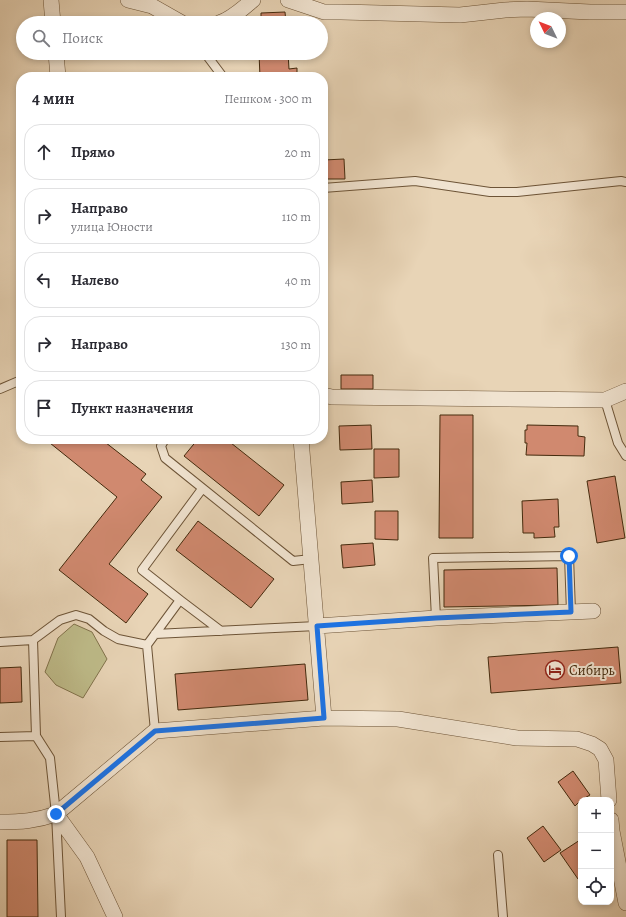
<!DOCTYPE html>
<html lang="ru">
<meta charset="utf-8">
<style>
body{margin:0;font-family:Alegreya,serif;background:#f2f2f3;color:#2b2b33}
.controls{position:absolute;right:12px;bottom:12px;display:grid;overflow:hidden;border-radius:8px;box-shadow:0 2px 6px #0003}
.controls button{width:36px;height:36px;display:grid;place-items:center;padding:0;border:0;border-bottom:1px solid #e1e1e2;background:#fff;color:#2b2b33;font:20px sans-serif}
.compass{position:absolute;left:530px;top:12px;width:36px;height:36px;border-radius:50%;background:#fff;box-shadow:0 2px 6px #0003;rotate:313deg}
.stop{position:absolute;width:12px;height:12px;margin:-9px;border:3px solid #1a73e8;border-radius:50%;background:#fff}
.stop.end{background:#1a73e8;border-color:#fff;box-shadow:0 1px 4px #0008}
.list{margin:0;padding:0;list-style:none}
h2{display:flex;justify-content:space-between;align-items:center;height:52px;margin:0;padding:0 16px;font-size:17px}
h2 small{font-size:13px;font-weight:400;color:#7c7c81}
.list li{display:grid;grid-template-columns:26px 1fr auto;gap:12px;align-items:center;box-sizing:border-box;height:56px;margin:0 8px 8px;padding:0 8px;border:1px solid #e1e1e2;border-radius:16px}
.list b{display:block;font-size:15px;white-space:nowrap}
.list p{margin:0;font-size:13px;white-space:nowrap;color:#7c7c81}
.list em{font-size:13px;font-style:normal;color:#7c7c81}
.icon{flex:none;width:22px;height:22px;fill:none;stroke:currentColor;stroke-width:2;stroke-linecap:round;stroke-linejoin:round}
.map{position:relative;flex:none;width:626px;height:917px;overflow:hidden}
.search{position:absolute;background:#fff;box-shadow:0 2px 6px #0003;left:16px;top:16px;width:312px;height:44px;display:flex;align-items:center;gap:10px;box-sizing:border-box;padding:0 14px;border-radius:22px;color:#7c7c81;font-size:15px}
.panel{position:absolute;background:#fff;box-shadow:0 2px 6px #0003;left:16px;top:72px;width:312px;height:372px;border-radius:16px}
.map>svg:first-child{display:block}
.green{fill:#bebb89;stroke:#81724b}
.building{fill:#d0896f;stroke:#442a0d}
.lines{fill:none;stroke-linecap:round;stroke-linejoin:round}
.service-casing{stroke:#6d5437;stroke-width:10}
.minor-casing{stroke:#6d5437;stroke-width:16}
.service{stroke:#f0e3d0;stroke-width:8}
.minor{stroke:#f0e3d0;stroke-width:15}
.route{stroke:#1a73e8;stroke-width:5}
.labels{text-anchor:middle;dominant-baseline:central;stroke-width:4;stroke-linejoin:round;paint-order:stroke}
.poi-label{font-size:14px;fill:#442a0d;stroke:#f0e3d0;text-anchor:start}
</style>
<div class="map">
<svg width="626" height="917" viewBox="0 0 626 917">
<rect width="100%" height="100%" fill="#e8d4b6"/>
<filter id="stains"><feTurbulence type="fractalNoise" baseFrequency=".005" numOctaves="4"/><feColorMatrix values="0 0 0 0 .2 0 0 0 0 .09 0 0 0 0 .02 0 0 0 .5 -.17"/></filter>
<radialGradient id="worn" r=".72"><stop offset=".6" stop-color="#630" stop-opacity="0"/><stop offset="1" stop-color="#630" stop-opacity=".3"/></radialGradient>
<!-- green -->
<path class="green" d="M74,624L92,632L107,659L83,698L56,685L45,672L58,638Z"/>
<!-- building -->
<path class="building" d="M285,12L286,23H261V13Z
M259,53H288L289,69L297,68V77H260Z
M344,159L345,179H324V160Z
M341,375H373V389H341Z
M440,415H473V538H439Z
M371,425L372,449L340,450L339,426Z
M527,425L578,426V436L585,437L584,456L526,455L527,443H525V430H527Z
M45,439H101L146,474L141,480L162,497L109,564L148,594L126,623L59,570L117,497Z
M198,439H226L284,485L259,516L184,456Z
M374,449H399V477L374,478Z
M615,476L625,538L597,543L587,481Z
M372,480L373,502L342,504L341,482Z
M558,499L559,527H554L555,537L534,538V533H523L522,501Z
M375,511H398V540L375,539Z
M198,521L274,579L251,608L176,550Z
M373,543L375,565L343,568L341,545Z
M557,568L558,605L444,607V570Z
M618,647L621,683L491,693L488,657Z
M305,664L308,700L178,710L175,674Z
M21,667L22,702L0,703V668Z
M573,771L590,795L581,800L575,806L558,782Z
M543,826L561,850L544,862L527,838Z
M7,840H37L38,917H7Z
M580,840L581,876L578,879L560,853Z"/>
<g class="lines">
<!-- service casing -->
<g class="service-casing">
<path id="service" d="M205,53L223,77
M323,188L415,181L490,192H517L621,181L626,182
M0,389L21,380
M605,400L618,443L626,456
M165,439L161,446L165,458L293,561L311,559
M180,600L221,631
M436,618L433,558L569,556L571,612
M155,634L317,626
M33,640L36,736
M0,642L33,640L60,620L76,615L89,619L104,631L118,639L147,645
M155,731L147,645L180,600L142,570L202,489
M0,737L36,736L50,758L56,814L61,917
M498,855L503,917"/>
</g>
<!-- minor casing -->
<g class="minor-casing">
<path id="minor" d="M51,0L53,23
M128,0L152,6L182,23
M288,0L324,12H341L460,15L505,10L527,9L590,12H626
M219,23C232,19 243,8 253,0
M56,53L58,77
M323,395L332,397L605,400L626,391
M301,439L324,718
M317,626L436,618L593,611
M56,814L87,857L115,917
M611,820L612,831L626,903
M0,822C21,822 36,821 56,814L155,731L324,718L398,719L517,738L577,739L592,744L600,749L606,760L609,800"/>
</g>
<!-- service -->
<use href="#service" class="service"/>
<!-- minor -->
<use href="#minor" class="minor"/>
</g>
<g class="lines">
<!-- route -->
<path class="route" d="M56,814L155,731L324,718L317,626L436,618L571,612L569,556"/>
</g>
<!-- icons -->
<defs>
<g id="hotel-ring" transform="scale(1)"><circle r="9.5" fill="#f0e3d0" stroke="#8f2418" stroke-width="1.5"/><path d="M-6-4.5h1.5V1H6V5H4.5V3h-9V5H-6ZM-4 0a1.8 1.8 0 1 1 3.6 0ZM.5 0V-2.5h3Q6-2.5 6 0Z" fill="#8f2418"/></g>
</defs>
<g fill-rule="evenodd">
<use href="#hotel-ring" x="555" y="670"/>
</g>
<g class="labels">
<!-- poi labels -->
<g class="poi-label">
<text x="569" y="670">Сибирь</text>
</g>
</g>
<rect width="100%" height="100%" filter="url(#stains)"/>
<rect width="100%" height="100%" fill="url(#worn)"/>
</svg>
<div class="controls">
<button>+</button>
<button>−</button>
<button><svg class="icon" aria-label="locate" viewBox="0 0 24 24"><circle cx="12" cy="12" r="6"/><path d="M12 2v4M12 18v4M2 12h4M18 12h4"/></svg></button>
</div>
<svg class="compass" viewBox="-18 -18 36 36"><path d="M0-13l5 13h-10z" fill="#e53935"/><path d="M0 13l5-13h-10z" fill="#7c7c81"/></svg>
<div class="stop" style="left:569px;top:556px"></div>
<div class="stop end" style="left:56px;top:814px"></div>
<div class="search"><svg class="icon" aria-label="search" viewBox="0 0 24 24"><circle cx="10" cy="10" r="6"/><path d="M15 15l6 6"/></svg>Поиск</div>
<section class="panel">
<h2>4 мин<small>Пешком · 300 m</small></h2>
<ul class="list">
<li><svg class="icon" aria-label="ahead" viewBox="0 0 24 24"><path d="M12 20V5M6 11l6-6 6 6"/></svg><div><b>Прямо</b></div><em>20 m</em></li>
<li><svg class="icon" aria-label="right" viewBox="0 0 24 24"><path d="M7 20v-9h11M14 6l5 5-5 5"/></svg><div><b>Направо</b><p>улица Юности</p></div><em>110 m</em></li>
<li><svg class="icon" aria-label="left" viewBox="0 0 24 24"><path d="M17 20v-9H6M10 6l-5 5 5 5"/></svg><div><b>Налево</b></div><em>40 m</em></li>
<li><svg class="icon" aria-label="right" viewBox="0 0 24 24"><path d="M7 20v-9h11M14 6l5 5-5 5"/></svg><div><b>Направо</b></div><em>130 m</em></li>
<li><svg class="icon" aria-label="arrive" viewBox="0 0 24 24"><path d="M6 21V4h12l-3 4 3 4H6"/></svg><div><b>Пункт назначения</b></div></li>
</ul>
</section>
</div>
